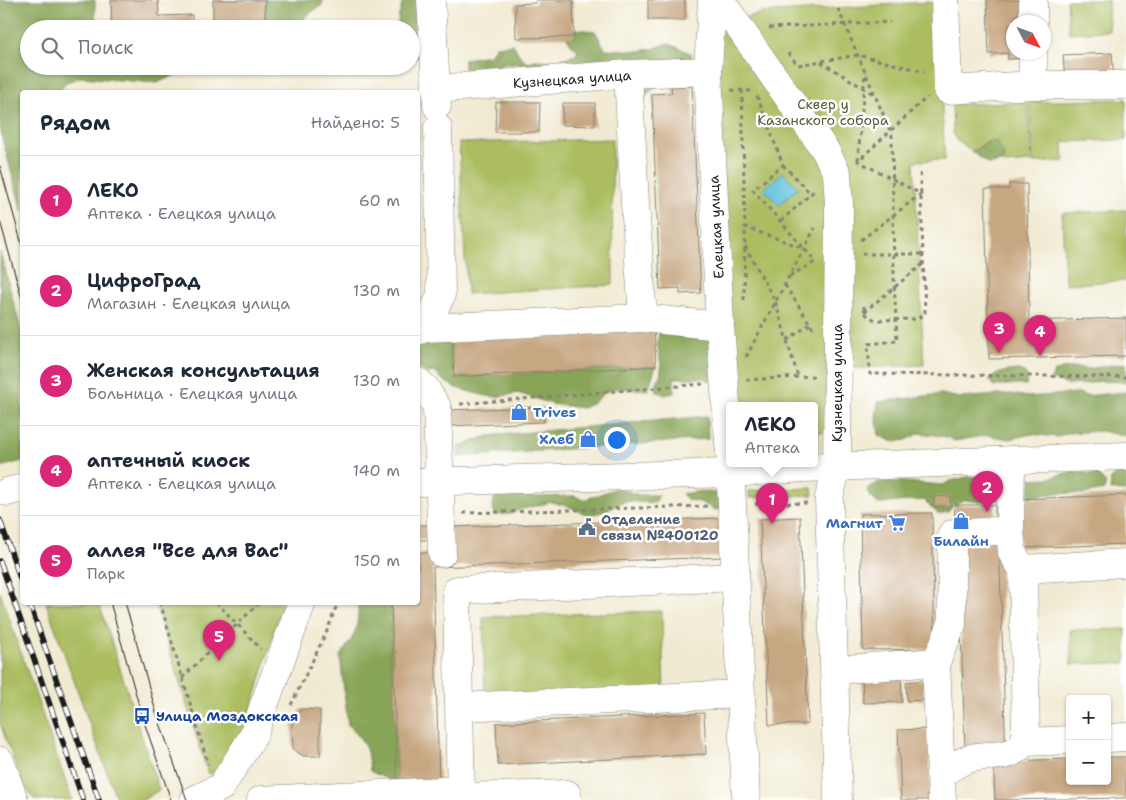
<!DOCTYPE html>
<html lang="ru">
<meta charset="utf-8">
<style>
body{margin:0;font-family:"Shantell Sans",sans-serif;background:#f2f2f3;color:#1f2937}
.controls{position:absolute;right:15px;bottom:15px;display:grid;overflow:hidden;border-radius:5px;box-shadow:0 1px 4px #0004}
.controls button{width:45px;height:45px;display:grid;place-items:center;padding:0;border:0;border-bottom:1px solid #e0e1e3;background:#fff;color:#1f2937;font:25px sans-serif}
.compass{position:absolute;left:1006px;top:15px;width:45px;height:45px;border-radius:50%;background:#fff;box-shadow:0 1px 4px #0004;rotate:131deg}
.you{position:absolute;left:616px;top:439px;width:18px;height:18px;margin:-12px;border:4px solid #fff;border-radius:50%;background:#1a73e8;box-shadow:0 0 0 8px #1a73e833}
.badge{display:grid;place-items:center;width:32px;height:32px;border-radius:50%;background:#db2777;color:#fff;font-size:16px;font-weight:700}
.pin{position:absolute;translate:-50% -41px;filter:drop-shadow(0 1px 2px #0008)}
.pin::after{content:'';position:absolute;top:26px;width:18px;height:15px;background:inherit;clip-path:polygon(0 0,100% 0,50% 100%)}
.popup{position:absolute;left:726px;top:402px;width:92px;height:65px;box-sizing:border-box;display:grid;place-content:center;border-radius:5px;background:#fff;filter:drop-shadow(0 1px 4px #0005);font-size:16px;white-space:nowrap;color:#747a83}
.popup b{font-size:19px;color:#1f2937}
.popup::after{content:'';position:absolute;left:50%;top:100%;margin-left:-10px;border:10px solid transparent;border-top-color:#fff}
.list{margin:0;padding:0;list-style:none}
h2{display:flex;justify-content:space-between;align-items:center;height:65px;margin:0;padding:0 20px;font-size:21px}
h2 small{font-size:16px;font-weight:400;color:#747a83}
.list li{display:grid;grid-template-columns:32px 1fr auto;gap:15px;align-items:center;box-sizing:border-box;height:90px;padding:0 20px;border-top:1px solid #e0e1e3}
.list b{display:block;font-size:19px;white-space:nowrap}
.list p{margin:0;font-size:16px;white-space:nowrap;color:#747a83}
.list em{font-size:16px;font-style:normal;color:#747a83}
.icon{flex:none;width:28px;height:28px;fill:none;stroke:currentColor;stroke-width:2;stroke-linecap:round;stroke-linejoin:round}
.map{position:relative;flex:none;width:1126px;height:800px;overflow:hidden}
.search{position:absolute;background:#fff;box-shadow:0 1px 4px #0004;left:20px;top:20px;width:400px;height:55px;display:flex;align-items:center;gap:12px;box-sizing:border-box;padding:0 18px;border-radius:28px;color:#747a83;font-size:19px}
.panel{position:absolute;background:#fff;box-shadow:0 1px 4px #0004;left:20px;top:90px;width:400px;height:515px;border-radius:5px}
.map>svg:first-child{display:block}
.green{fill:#abbd60;stroke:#646c3e}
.forest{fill:#88a456;stroke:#526039}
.water{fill:#5ec1dc;stroke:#3d6e7c}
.building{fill:#c7a782}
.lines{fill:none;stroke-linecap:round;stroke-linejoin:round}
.minor-casing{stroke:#868377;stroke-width:29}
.major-casing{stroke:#868377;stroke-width:29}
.path{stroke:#868377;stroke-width:3;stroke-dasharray:4 4;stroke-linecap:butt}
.minor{stroke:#fff;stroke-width:28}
.major{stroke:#fff;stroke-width:28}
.tram{stroke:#1c1c1c;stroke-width:1}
.rail-casing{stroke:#1c1c1c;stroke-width:5.5}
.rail{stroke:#fff;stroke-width:4;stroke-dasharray:11;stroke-linecap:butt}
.labels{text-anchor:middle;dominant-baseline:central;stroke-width:5;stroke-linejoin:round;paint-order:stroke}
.street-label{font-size:14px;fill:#1c1c1c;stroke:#fff}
.park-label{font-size:14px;fill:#555c37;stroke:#fff}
.shop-label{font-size:14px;font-weight:bold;fill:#366cbe;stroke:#fff;text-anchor:end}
.service-label{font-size:14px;font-weight:bold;fill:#4e5e75;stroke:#fff;text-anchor:start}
.transit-label{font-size:14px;font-weight:bold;fill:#164399;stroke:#fff;text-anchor:start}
</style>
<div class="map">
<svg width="1126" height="800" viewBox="0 0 1126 800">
<rect width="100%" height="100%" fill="#fff"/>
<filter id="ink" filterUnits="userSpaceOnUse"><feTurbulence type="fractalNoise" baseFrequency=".02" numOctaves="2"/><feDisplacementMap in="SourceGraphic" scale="10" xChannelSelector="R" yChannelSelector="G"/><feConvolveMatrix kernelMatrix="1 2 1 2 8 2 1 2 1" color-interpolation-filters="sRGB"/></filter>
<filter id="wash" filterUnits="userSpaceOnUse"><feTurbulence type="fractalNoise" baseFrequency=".0096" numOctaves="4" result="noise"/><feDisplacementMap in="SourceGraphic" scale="20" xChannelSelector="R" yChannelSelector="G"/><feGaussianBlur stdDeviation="1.12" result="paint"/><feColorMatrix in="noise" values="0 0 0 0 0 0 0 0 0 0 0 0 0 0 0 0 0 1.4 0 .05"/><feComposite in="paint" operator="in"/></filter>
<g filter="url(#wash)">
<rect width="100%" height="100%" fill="#f1ead2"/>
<!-- green -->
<path class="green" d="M1067,0H1108L1109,31L1069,33Z
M928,2L936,4L945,160L914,161L924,365L825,370L828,432L815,433L814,405H734L716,26L761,13Z
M1126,99V140L1063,142L1064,161L1033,163L1030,102Z
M1028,102L1031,162L1005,164L1002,162L1004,156L999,149L989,141L972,152L956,140L953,134L952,104Z
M612,139L613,285L467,294L459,143Z
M1126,210V281L1065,284L1062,213Z
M812,488L813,495L749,498V491Z
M0,592L72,800H35L23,785L0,724Z
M46,603H99L159,790L143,800H117Z
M155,603H282L249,719L226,770L208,774Z
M662,611L664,697L485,703L483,617Z
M1126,629V663L1071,664L1070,630Z"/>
<!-- forest -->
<path class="forest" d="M0,0H95V29H29V66H187L186,70L157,83L82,77L66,82L58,92H22V211L0,130Z
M265,0H323L322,5L306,16L296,29H265Z
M402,0H434L424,36L411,37V29H399C396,15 402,13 402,0Z
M574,29L595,31L605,49L639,51L653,49L668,43L692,54L689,65L648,93L643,101L615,87L527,75L526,68L517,64H501L497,70V81L468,80L464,70V59L490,55L496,46L513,44L519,55L528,63L534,60L555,61L576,55L578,50L571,45L567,37Z
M990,141L997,142L1004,156L1002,162L989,164L972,152Z
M0,252L22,333V461L0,467Z
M661,329L708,331L717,379L710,381L703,378H674V393L665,395L656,391C655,380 660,379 661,371C662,356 653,344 661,329Z
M452,336L455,377L656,366L648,390L617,388L605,392L592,404L582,408L552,404L518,393L495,397L482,395L456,388L444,381L434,372L427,373L418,368V338Z
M1126,363V382L1100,381L1086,384L1068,385L1051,379L1054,372L1062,369L1077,367L1087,369Z
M1018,370L1024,372L1028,379L1026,385C1016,385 1003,384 994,387L989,379C998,372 1007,371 1018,370Z
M1126,392V436L1101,431L1067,433L1057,437L1031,434L1009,439L988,435L955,441L947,437L920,433L906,440L893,442L879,435L876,417L878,402L941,394L960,398L1011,394L1028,397L1079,393L1085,396Z
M707,416L708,439L458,457V447L488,436Z
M1074,471L1090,474H1097L1106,483L1104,490L1084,494L1057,493L1029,497L1018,493L1021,482L1028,479L1049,478Z
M1126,473V491L1110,490L1111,478L1115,474Z
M994,475L1006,477L1002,499L980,502L965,500L953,506L948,512L938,514L924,500C909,500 894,503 878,504L871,497L867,489L877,483L892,481L943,485L951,481L967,477Z
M617,488L639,495H659L655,503L624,501L606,511L588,515L568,506L551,502L519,510L511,514L496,515L493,509L494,498L506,494H523L531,497L574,496L584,500Z
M702,491L725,494L719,509L715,510L700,502L688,500L682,494Z
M358,603H391L397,784L370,771C368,749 365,741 348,725L340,656C355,636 359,628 358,603Z"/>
<!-- water -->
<path class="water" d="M783,172L798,188L779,205L764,189Z"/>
<g id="blocks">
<!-- building -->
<path class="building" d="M111,0H158L159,16L192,15V29H112Z
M213,0H265V29H213Z
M536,0H573L574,37L516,38L515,4L536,3Z
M648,0H685V20H648Z
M987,0H1027L1028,22H1014V52H1029V58L1008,59V53L989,54Z
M424,36L425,58H411V37Z
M1112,53L1114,79L1065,82L1063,55Z
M692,86L701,293L680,294V288L660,289L652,94L672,93L671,87Z
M496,102H540L539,132H495Z
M563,103H595V126L562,125Z
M1009,184H1027L1029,321L1126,318V356L989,359L985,189H1009Z
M654,325L656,366L454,377L452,336Z
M544,407V422L450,426L449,410Z
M1126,495V544L1020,548L1018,499Z
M950,496V507H934V497Z
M955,505H995V527H954Z
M932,513L935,649L863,650L860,514Z
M800,517L808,724L769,725L760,519Z
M723,518L724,557L433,567L439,783L397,784L391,602H418V553L452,552L451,527Z
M418,525H432L433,540H418Z
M999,536L1006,761L1070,759V781H1107V757H1126V798L995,800L993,749L965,750L958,538Z
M901,670L902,702L863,703L862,671Z
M923,680L924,700L907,701L906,682Z
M301,709L320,710V756H303L293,749L292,724Z
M704,713L706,754L498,765L496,723Z
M928,729L931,800H901L898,730Z"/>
</g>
</g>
<g filter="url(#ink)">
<use href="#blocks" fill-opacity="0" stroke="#868377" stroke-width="1"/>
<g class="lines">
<!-- minor casing -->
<g class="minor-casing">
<path id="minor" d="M431,0L437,106
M712,0L708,71L720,326L730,454
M720,0L825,150L837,173L839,205L837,467L829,498L838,800
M945,0L948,90L1033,85H1126
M1033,22V0
M628,74L635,203L643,318
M1033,85V52
M435,89L628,74L708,71
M426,328L441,295L438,128
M418,331L426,328L643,318L720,326
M418,382L425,388L437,407L442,553
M730,463L746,800
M1023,569L1126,563
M936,662L952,624V534L1010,530L1011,460
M834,670L936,662L942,800
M459,707L457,590L735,577
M1107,738L1126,737
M1026,742L1070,740
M940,774C950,769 961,760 972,758C998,752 1002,763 1026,742L1023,569L1012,553L1010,530
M194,800L221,787L252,738L302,602
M261,800L461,790
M568,800L567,794L461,797L459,707L741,694"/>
</g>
<!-- major casing -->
<g class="major-casing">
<path id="major" d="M418,482L731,473L804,468L1126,456
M7,492L22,488
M0,761L14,800"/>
</g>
<!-- path -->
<path class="path" d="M838,9L892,135L894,279L897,341L868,344L870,374L1126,377
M769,28L890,22
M788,53L798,65L858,55L925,72
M821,62L875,95
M731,90L755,91
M742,90L745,227
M757,96L783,165L753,190L814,260
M858,160L865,72
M783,165L811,194
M781,221L815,190
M861,240L921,194L858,161L927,97
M745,246L775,301L798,377
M862,254H923
M790,276L815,262
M785,285L814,330
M744,300L745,227L803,248
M864,306V313L875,320L917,319L925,313L920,169
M864,312L923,264
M787,340L810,324
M746,357L815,228
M746,380L815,376
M460,404L703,384
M755,504L807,503
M463,513L709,506
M160,602L208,764
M216,602L261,649
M182,678L260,602
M291,705L327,631L338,602"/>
<!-- minor -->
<use href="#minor" class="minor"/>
<!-- major -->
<use href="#major" class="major"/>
<!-- tram -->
<path class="tram" d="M0,166L22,245
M0,221L22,299
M110,602L142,716L171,800
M125,602L156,712L187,800"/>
<!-- rail casing -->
<g class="rail-casing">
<path id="rail" d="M0,520L22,584
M0,561L83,800
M29,602L99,800"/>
</g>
<!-- rail -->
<use href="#rail" class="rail"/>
</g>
</g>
<!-- icons -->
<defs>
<g id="shop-bare" transform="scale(1.35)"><path d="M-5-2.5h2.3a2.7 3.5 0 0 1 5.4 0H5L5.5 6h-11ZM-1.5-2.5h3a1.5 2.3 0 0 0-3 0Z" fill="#3f7fe0" stroke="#fff" stroke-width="2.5" paint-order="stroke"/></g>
<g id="supermarket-bare" transform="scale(1.35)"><path d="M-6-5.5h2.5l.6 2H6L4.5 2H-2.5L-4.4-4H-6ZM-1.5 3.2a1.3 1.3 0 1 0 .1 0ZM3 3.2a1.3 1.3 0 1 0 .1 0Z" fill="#3f7fe0" stroke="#fff" stroke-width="2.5" paint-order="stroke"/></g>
<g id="civic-bare" transform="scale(1.35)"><path d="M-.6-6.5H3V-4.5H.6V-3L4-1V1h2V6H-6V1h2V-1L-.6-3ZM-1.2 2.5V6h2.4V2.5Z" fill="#5c6f8a" stroke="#fff" stroke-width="2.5" paint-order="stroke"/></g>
<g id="bus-bare" transform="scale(1.35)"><path d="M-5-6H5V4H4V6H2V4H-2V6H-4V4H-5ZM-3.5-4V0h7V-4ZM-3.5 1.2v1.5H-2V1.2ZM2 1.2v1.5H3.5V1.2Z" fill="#1a4fb4" stroke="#fff" stroke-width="2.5" paint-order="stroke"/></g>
</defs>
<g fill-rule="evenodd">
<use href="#shop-bare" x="519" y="412"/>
<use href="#shop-bare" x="588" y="439"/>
<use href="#shop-bare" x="961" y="521"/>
<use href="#supermarket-bare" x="897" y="523"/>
<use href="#civic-bare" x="587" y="527"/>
<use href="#bus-bare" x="142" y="716"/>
</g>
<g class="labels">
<!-- street labels -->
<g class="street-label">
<text transform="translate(572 79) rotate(-4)">Кузнецкая улица</text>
<text transform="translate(716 227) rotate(-93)">Елецкая улица</text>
<text transform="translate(837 383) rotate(-90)">Кузнецкая улица</text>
</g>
<!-- park labels -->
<g class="park-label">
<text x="823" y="104">Сквер у<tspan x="823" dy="16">Казанского собора</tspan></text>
</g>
<!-- shop labels -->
<g class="shop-label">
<text x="533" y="412" text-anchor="start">Trives</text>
<text x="574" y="439">Хлеб</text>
<text x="883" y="523">Магнит</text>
<text x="961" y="541" text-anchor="middle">Билайн</text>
</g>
<!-- service labels -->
<g class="service-label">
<text x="601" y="519">Отделение<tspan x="601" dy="16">связи №400120</tspan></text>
</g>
<!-- transit labels -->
<g class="transit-label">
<text x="156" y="716">Улица Моздокская</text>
</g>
</g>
</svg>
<div class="controls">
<button>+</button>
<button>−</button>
</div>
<svg class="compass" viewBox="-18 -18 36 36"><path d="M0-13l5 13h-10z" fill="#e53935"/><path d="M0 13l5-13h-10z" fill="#747a83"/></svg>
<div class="you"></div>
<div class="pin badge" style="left:772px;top:524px">1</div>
<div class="popup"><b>ЛЕКО</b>Аптека</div>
<div class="pin badge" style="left:987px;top:512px">2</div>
<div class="pin badge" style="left:999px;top:353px">3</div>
<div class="pin badge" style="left:1040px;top:356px">4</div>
<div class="pin badge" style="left:219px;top:661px">5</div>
<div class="search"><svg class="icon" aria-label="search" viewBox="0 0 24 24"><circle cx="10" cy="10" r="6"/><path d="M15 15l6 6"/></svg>Поиск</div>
<section class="panel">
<h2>Рядом<small>Найдено: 5</small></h2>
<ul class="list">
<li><span class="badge">1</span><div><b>ЛЕКО</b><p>Аптека · Елецкая улица</p></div><em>60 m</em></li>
<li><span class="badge">2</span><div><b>ЦифроГрад</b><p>Магазин · Елецкая улица</p></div><em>130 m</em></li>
<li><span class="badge">3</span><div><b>Женская консультация</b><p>Больница · Елецкая улица</p></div><em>130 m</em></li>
<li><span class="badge">4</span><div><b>аптечный киоск</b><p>Аптека · Елецкая улица</p></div><em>140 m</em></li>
<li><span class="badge">5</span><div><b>аллея &quot;Все для Вас&quot;</b><p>Парк</p></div><em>150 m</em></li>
</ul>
</section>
</div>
